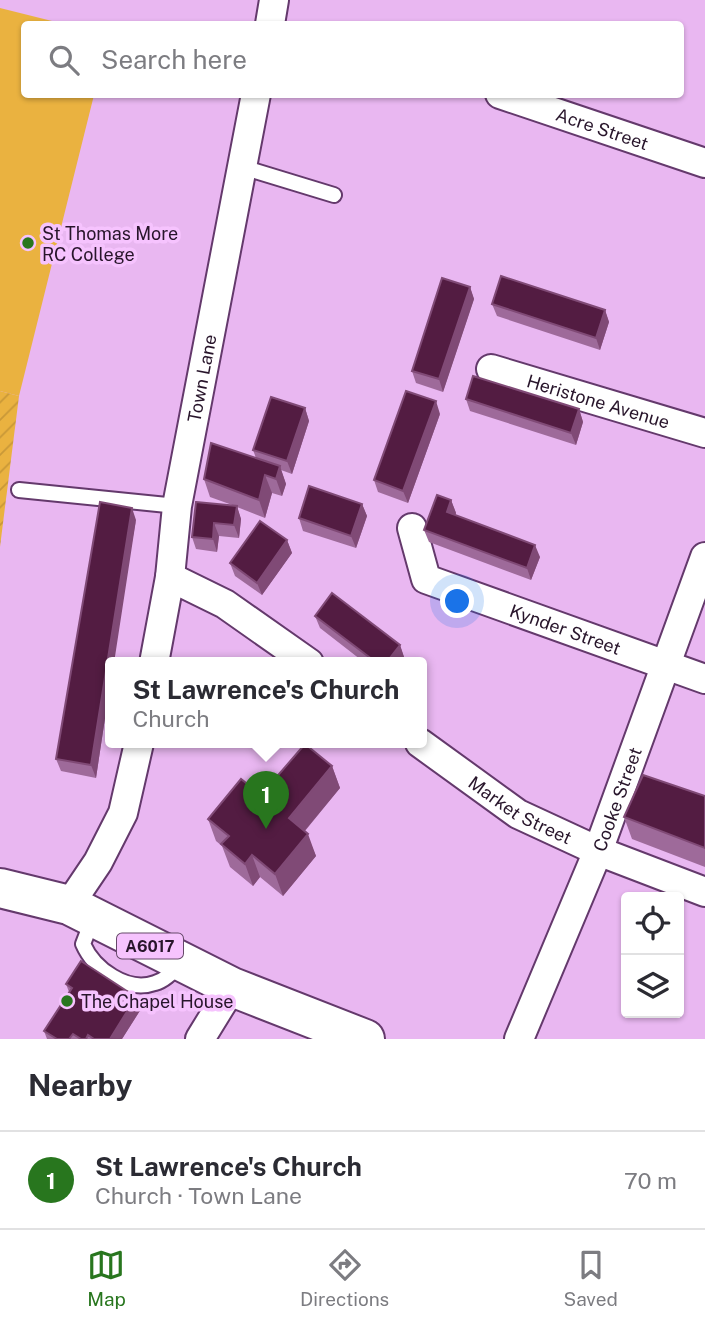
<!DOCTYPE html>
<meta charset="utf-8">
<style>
body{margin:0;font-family:"Public Sans",sans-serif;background:#f7f7f7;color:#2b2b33}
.controls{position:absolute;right:21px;bottom:21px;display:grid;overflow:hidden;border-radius:7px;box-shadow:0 2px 5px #0004}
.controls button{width:63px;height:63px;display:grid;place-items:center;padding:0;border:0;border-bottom:2px solid #e1e1e2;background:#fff;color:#2b2b33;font:35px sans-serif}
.you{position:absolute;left:458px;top:602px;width:24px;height:24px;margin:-18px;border:5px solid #fff;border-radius:50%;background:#1a73e8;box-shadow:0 0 0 10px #1a73e833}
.badge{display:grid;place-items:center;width:46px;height:46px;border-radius:50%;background:#28761e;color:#fff;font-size:23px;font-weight:700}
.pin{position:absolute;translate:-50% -58px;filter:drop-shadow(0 2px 4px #0008)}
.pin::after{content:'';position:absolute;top:37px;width:24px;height:21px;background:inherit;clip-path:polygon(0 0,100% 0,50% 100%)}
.popup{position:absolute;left:105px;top:657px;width:322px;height:91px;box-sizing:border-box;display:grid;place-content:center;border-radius:7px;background:#fff;filter:drop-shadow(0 2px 5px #0005);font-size:23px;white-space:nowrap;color:#7c7c81}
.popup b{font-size:26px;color:#2b2b33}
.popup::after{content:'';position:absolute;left:50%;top:100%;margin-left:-14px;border:14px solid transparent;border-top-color:#fff}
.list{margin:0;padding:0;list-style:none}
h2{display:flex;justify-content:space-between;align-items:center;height:91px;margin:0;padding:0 28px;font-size:30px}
h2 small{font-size:23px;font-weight:400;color:#7c7c81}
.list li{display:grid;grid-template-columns:46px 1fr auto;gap:21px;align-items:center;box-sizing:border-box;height:98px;padding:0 28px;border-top:2px solid #e1e1e2}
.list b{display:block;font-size:26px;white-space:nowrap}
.list p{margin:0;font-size:23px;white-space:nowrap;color:#7c7c81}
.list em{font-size:23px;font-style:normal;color:#7c7c81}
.icon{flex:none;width:38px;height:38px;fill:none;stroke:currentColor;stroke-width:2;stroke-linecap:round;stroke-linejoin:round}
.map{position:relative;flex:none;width:705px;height:1039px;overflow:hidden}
.search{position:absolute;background:#fff;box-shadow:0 2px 5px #0004;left:21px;right:21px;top:21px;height:77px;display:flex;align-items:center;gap:18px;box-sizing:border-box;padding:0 24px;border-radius:7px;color:#7c7c81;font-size:26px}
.sheet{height:189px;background:#fff}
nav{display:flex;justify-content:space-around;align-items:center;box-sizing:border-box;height:98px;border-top:2px solid #e1e1e2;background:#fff;font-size:19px;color:#7c7c81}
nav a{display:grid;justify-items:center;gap:4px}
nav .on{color:#28761e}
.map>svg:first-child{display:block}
.park{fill:#eab240}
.garden{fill:url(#garden-furrows)}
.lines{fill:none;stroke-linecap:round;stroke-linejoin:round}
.lane-casing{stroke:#64396c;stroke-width:18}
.street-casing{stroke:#64396c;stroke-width:32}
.highway-casing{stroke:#64396c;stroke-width:42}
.lane{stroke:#fff;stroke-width:14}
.street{stroke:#fff;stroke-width:28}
.highway{stroke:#fff;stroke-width:38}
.wall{fill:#9e6a9a}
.shaded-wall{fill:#804a76}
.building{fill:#531c42;stroke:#804a76;stroke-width:2}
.poi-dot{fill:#28761e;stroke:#f6c3fe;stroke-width:2.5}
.labels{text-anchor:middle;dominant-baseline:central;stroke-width:7;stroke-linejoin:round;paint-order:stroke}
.shield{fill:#f6c3fe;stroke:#66496a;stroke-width:2}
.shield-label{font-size:16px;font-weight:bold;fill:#28152b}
.street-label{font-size:18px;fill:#28152b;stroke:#f6c3fe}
.poi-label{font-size:18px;fill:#28152b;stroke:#f6c3fe;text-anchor:start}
</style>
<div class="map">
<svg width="705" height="1039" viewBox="0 0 705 1039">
<defs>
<pattern id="garden-furrows" width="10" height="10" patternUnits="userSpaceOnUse" patternTransform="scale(1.75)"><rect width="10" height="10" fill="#eab240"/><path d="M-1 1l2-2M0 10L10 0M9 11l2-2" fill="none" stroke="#c99838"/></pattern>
</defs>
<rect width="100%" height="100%" fill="#e9b7f1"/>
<!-- park -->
<path class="park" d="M0,8L64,24H24V94L94,95L19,396L0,391Z"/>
<!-- garden -->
<path class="garden" d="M0,391L19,396L0,547Z"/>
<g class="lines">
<!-- lane casing -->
<g class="lane-casing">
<path id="lane" d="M242,167L334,195
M19,490L177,506
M93,918L83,944C94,969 127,993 155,983C166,980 173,971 181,963"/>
</g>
<!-- street casing -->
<g class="street-casing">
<g id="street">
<path d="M270,24L274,0"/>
<path id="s1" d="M500,94L705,163"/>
<path id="s2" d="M491,369L705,433"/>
<path id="s3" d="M412,528L426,579L705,679"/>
<path d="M170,577L225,604L309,663"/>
<path id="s4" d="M154,663L170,577L177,506L256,94"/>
<path id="s5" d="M420,743L518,814L598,851L705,892"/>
<path d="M69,905L98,862L123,813L139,743"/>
<path d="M200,1039L232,987"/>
<path id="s6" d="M519,1039L598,851L705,557"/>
</g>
</g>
<!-- highway casing -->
<g class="highway-casing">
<path id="highway" d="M0,888L69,905L232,987L365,1039"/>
</g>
<!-- lane -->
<use href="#lane" class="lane"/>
<!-- street -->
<use href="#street" class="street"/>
<!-- highway -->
<use href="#highway" class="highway"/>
</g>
<!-- wall -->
<path class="wall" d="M470,287L474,299L443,392L416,383L412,371Z
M492,304L605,310L609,322L600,350L497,316Z
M466,399L579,409L583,422L576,445L470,411Z
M305,408L309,421L292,474L281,470L286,484L282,496L272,493L265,518L237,507L241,519L239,538L219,536L217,552L196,549L192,537L235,506L210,497L204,479L256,458L253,450Z
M440,414L408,503L378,492L374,480Z
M451,500L456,513L455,515L540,557L531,580L429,542L424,530Z
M362,504L367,516L356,548L303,531L299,518Z
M136,520L110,663V685L96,778L61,771L56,759Z
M287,540L292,553L262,595L235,576L230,563Z
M315,616L400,645L404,657L400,663H365L320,628Z
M332,766L340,788L305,831L316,856L283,896L260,877L253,886L230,867L222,846L216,841L208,819Z
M705,796V867L632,839L624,817Z
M66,984L141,1009L122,1039H47L44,1031L69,992Z"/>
<!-- shaded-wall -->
<path class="shaded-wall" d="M470,287L474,299L443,392L439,379Z
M605,310L609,322L600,350L596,338Z
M436,401L440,414L408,503L403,491Z
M305,408L309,421L292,474L287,461Z
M579,409L583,422L576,445L571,433Z
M280,466L286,484L282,496L276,479Z
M265,475L272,493L265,518L259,500Z
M451,500L456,513L452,525L447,512Z
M362,504L367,516L356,548L351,536Z
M237,506L241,519L239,538L234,525Z
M132,508L136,520L114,663H110V685L96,778L91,765Z
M214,523L219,536L217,552L213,539Z
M287,540L292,553L262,595L257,583Z
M535,545L540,557L531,580L527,568Z
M400,645L404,657L400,663H386Z
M332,766L340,788L297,840L289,818Z
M308,834L316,856L283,896L275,874Z
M252,855L260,877L253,886L245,864Z
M136,997L141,1009L122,1039H110Z"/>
<!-- building -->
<path class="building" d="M501,276L605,310L596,338L492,304Z
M442,278L470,287L439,379L412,371Z
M473,376L579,409L571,433L466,399Z
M406,391L436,401L403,491L374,480Z
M271,397L305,408L287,461L253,450Z
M211,443L280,466L276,479L265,475L259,500L204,479Z
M309,486L362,504L351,536L299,518Z
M437,495L451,500L447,512L535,545L527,568L424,530Z
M100,502L132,508L91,765L56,759Z
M196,502L237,506L234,525L214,523L213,539L192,537Z
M260,521L287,540L257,583L230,563Z
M332,593L400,645L386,663H377L315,616Z
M305,744L332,766L289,818L308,834L275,874L252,855L245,864L221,844L229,836L208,819L241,779L261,795Z
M643,775L705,796V848L624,817Z
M81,961L136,997L110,1039H94L88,1035L86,1039H81L73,1034L69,1039H57L44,1031L72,988L66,984Z"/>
<!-- markers -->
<g class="poi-dot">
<circle cx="28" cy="243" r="7"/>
<circle cx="67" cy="1001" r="7"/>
</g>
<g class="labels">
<!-- shield labels -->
<rect class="shield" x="117" y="933.5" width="66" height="25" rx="5"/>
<g class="shield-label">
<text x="150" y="946">A6017</text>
</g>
<!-- street labels -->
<g class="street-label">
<text stroke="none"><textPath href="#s1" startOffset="108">Acre Street</textPath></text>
<text stroke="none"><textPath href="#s4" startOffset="289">Town Lane</textPath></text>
<text stroke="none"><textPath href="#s2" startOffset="112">Heristone Avenue</textPath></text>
<text stroke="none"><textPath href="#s3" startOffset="201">Kynder Street</textPath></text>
<text stroke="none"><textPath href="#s6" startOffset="259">Cooke Street</textPath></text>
<text stroke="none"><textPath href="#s5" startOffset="121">Market Street</textPath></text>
</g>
<!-- poi labels -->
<g class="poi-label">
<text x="42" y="233">St Thomas More<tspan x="42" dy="21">RC College</tspan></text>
<text x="81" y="1001">The Chapel House</text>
</g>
</g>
</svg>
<div class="controls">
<button><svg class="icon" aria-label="locate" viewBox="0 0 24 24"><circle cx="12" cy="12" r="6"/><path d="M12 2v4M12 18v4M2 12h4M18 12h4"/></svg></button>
<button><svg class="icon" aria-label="layers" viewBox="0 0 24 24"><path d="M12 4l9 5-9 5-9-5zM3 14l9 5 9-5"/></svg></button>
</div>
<div class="you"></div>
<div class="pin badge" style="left:266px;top:829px">1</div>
<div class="popup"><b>St Lawrence's Church</b>Church</div>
<div class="search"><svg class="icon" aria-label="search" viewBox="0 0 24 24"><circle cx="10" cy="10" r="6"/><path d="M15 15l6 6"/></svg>Search here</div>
</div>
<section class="sheet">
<h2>Nearby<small></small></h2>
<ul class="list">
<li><span class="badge">1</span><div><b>St Lawrence's Church</b><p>Church · Town Lane</p></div><em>70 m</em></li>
</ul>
</section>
<nav>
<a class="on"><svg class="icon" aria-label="map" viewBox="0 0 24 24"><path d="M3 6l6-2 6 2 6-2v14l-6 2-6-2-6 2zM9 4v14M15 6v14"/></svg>Map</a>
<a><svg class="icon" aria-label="directions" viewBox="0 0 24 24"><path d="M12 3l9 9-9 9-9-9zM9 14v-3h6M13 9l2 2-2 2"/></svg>Directions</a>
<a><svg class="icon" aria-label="saved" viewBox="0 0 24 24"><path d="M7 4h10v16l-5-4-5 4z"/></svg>Saved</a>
</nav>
